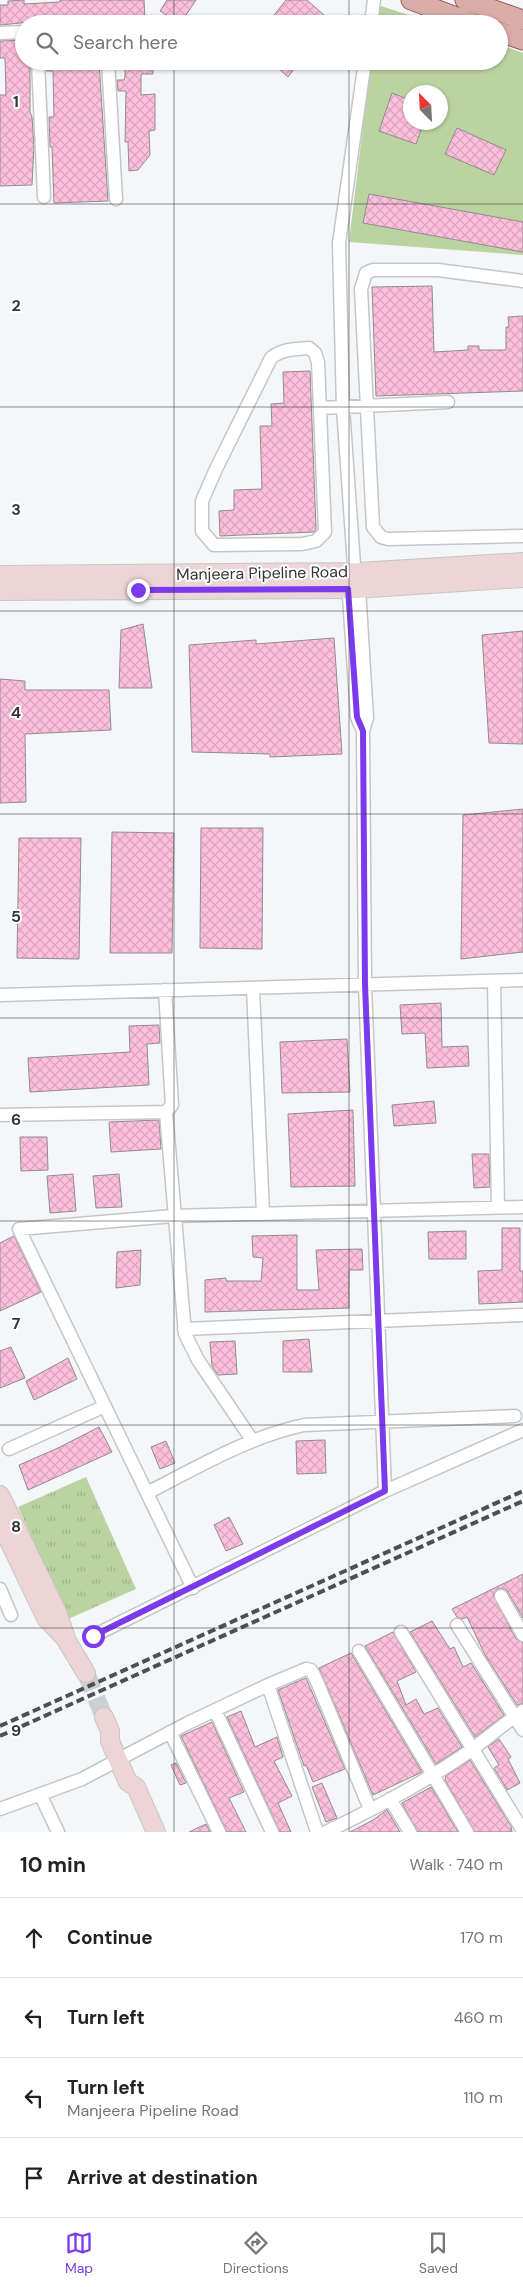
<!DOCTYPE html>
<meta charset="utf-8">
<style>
body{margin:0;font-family:"DM Sans",sans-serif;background:#f6f6f6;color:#222}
.compass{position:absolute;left:403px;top:85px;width:45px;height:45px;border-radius:50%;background:#fff;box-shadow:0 1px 4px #0004;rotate:336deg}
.stop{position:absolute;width:15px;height:15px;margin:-11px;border:4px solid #7c3aed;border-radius:50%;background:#fff}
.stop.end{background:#7c3aed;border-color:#fff;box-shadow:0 1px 5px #0008}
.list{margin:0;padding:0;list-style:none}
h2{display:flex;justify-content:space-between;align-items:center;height:65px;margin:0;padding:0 20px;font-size:21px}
h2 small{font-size:16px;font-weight:400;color:#767676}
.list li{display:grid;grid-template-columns:32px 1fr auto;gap:15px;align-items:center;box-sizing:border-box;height:80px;padding:0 20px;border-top:1px solid #e0e0e0}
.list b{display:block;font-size:19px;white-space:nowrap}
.list p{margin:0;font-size:16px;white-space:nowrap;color:#767676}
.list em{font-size:16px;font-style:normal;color:#767676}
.icon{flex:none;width:28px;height:28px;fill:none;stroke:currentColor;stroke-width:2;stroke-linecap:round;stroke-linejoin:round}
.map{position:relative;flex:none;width:523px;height:1832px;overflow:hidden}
.search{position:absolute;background:#fff;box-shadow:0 1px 4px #0004;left:15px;right:15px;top:15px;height:55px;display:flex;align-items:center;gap:12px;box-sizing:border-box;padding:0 18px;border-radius:28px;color:#767676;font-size:19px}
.sheet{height:385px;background:#fff}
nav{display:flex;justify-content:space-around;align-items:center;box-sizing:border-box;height:70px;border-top:1px solid #e0e0e0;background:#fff;font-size:14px;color:#767676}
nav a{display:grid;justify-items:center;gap:2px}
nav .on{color:#7c3aed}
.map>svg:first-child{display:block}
.grass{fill:url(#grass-tufts)}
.garden{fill:#bbd2a1;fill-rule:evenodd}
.building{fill:url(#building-cross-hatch);stroke:#8f8d8e}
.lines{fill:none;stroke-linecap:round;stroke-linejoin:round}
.secondary-tunnel{stroke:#cecfd1;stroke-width:18;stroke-dasharray:18 9;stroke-linecap:butt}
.street-casing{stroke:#c4c6c7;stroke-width:15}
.secondary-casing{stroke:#c4c6c7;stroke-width:20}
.primary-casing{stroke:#8f5e5a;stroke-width:21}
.street{stroke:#fff;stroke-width:12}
.secondary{stroke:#ecd5d4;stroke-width:18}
.primary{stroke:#d9aca8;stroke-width:19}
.rail{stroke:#4e4f50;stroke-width:4;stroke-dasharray:8 4;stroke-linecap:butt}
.route{stroke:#7c3aed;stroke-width:6}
.grid{fill:none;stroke:#353536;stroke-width:1;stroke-opacity:0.55}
.labels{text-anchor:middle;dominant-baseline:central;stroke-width:4;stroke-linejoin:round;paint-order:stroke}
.street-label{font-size:16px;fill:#353536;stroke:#fff}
.grid-label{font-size:16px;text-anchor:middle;font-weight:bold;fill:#353536;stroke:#fff;stroke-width:4;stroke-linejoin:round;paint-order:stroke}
</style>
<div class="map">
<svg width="523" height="1832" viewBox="0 0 523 1832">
<defs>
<pattern id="grass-tufts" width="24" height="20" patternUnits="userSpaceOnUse" patternTransform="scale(1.25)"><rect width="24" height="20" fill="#bbd2a1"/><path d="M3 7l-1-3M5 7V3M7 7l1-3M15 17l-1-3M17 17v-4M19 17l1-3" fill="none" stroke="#a1b58b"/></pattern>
<pattern id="building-cross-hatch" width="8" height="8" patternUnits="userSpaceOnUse" patternTransform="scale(1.25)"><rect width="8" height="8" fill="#fdbfdb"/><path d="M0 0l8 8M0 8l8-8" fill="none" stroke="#d9a5bd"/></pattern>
</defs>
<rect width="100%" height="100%" fill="#f4f6f8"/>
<!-- grass -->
<path class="grass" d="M86,1477L136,1589L68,1619L18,1507Z"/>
<!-- garden -->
<path class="garden" d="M378,5L436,24H376Z
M499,44L523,53V255L349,242L371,61H499ZM410,92H440V122H410Z"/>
<!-- building -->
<path class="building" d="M24,0V4L60,2V0H144L145,21L98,24V20L41,21L0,25V5H8V1Z
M167,0H196L180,24L160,11Z
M286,0H307L334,24H267Z
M24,40V61H30V112L32,117L34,147L32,185L0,186V95H6L5,58H0V41Z
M46,61L99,62L108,201L54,203L52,147H50L49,117H54L53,71H47Z
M125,61H153V74H141V95L155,94V130L149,131L150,155L138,170L129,171L128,142H125L126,91H118L117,80H124L125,76Z
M270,61H300L288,77Z
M392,93L410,100V122H424L416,144L379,131Z
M457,128L506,150L494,175L445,154Z
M369,194L523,222V252L363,223Z
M432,286L434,352L468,350V346H479V350H506V327H509L508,317L523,316V391L376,396L372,287Z
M310,371L316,529L314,532L220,536L219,511L234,510V490L262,489L260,426H272L271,404L284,403L283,372Z
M143,624L152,688H119L121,630Z
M523,631V744L489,743L482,635Z
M334,638L342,754L270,757V754L192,752L189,645L256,640V644Z
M0,679L25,681V690H109L111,730L25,734L26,802L0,803Z
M523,809V952L461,959L463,815Z
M201,828H263L262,949L200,948Z
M112,832L174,833L172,953H110Z
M19,838H81L79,959L17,958Z
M441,1003L442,1047L468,1046L469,1066L427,1068L425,1033L402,1034L400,1005Z
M159,1025L160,1043L147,1044L149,1085L30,1092L28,1058L130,1052L129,1026Z
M347,1039L350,1092L282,1093L280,1042Z
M434,1101L436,1123L394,1126L392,1105Z
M353,1110L355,1186L291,1187L288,1114Z
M159,1120L161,1149L111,1152L109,1122Z
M20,1137H47L48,1170L21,1171Z
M472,1154H489L490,1187L474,1188Z
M73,1174L76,1211L50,1213L47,1176Z
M119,1174L122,1207L96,1208L93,1176Z
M502,1228H520V1271H523V1302L479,1304L478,1271L502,1270Z
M466,1231V1259H429L428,1232Z
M297,1235V1290H319L316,1250L362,1249L363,1270H349V1308L205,1312V1280L226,1278V1281H261L263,1258L253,1257L252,1236Z
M14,1236L41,1292L0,1311V1243Z
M141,1250L140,1285L116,1288L117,1252Z
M309,1339L312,1372H283V1341Z
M235,1341L237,1374L218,1375L212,1366L210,1342Z
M11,1347L25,1378L0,1388V1351Z
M68,1358L77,1379L34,1400L26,1381Z
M99,1427L112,1452L28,1490L19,1465L58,1448Z
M325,1440L326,1473L297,1474L296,1441Z
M166,1441L175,1463L160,1469L151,1447Z
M229,1517L243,1544L226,1551L214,1525Z
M523,1574V1618L506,1589H497L493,1595L516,1639L523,1643V1703L517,1705L485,1655L467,1617L462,1619L457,1617L452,1609Z
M432,1621L450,1649L454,1647L463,1667L471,1663L504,1715L475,1737L410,1632Z
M393,1632L416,1672L397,1681L406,1705L416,1699L424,1714L438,1708L462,1747L436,1764L365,1646Z
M351,1653L422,1772L373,1795L319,1668Z
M306,1678L345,1769L313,1782L306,1765L304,1766L278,1690Z
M241,1711L255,1747L277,1737L283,1757L274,1761L292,1796L278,1803L291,1832H280L227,1717Z
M212,1722L244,1792L229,1798L246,1832H227L181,1736Z
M499,1739L511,1757L508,1759L520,1783L507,1790L494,1768L499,1765L488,1747Z
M470,1760L511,1826L512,1832H475L445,1780L446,1776Z
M176,1763L186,1783L180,1785L171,1765Z
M322,1783L337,1818L326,1822L312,1787Z
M431,1787L458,1832H418L402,1803Z
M387,1810L400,1832H350L373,1820Z
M206,1824L210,1832H189Z"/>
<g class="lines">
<!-- secondary-tunnel -->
<path class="secondary-tunnel" d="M86,1673L104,1717"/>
<!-- street casing -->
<g class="street-casing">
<path id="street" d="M371,24L374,0
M0,33L24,32
M38,61L44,197
M108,61L116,199
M365,61L339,243L343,408L354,565L358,572L367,718L363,731L365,985L385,1491
M523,281L438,270H373L366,273L361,289L373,527L381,537L388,539L523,536
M309,348L315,353L318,362L325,532L316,541L302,544L214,545L202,531V501L216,469L271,358C282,349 295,349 309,348Z
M321,408L448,402
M348,581L357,717L363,731
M494,981L498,1207
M253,988L263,1213
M0,995L523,980
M166,1112L185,1334L198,1360L252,1440
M0,1115L166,1112L172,1105L165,990
M184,1329L523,1315
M9,1449L105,1406
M147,1493C198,1467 248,1437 304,1425L515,1416
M193,1588L19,1229L173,1216L523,1207
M0,1589L11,1615
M501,1596L523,1635
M457,1625L523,1730
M401,1632L523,1831
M93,1636L385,1491L523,1430
M359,1651L467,1832
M268,1685L317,1832
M215,1710L272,1832
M170,1732L219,1832
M125,1756L188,1723L268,1685L306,1669L311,1670L315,1677L370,1809
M40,1794L58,1832
M390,1799L410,1832
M0,1809L82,1779L118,1760
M326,1832C376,1808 428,1781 474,1748C490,1736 506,1722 523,1711"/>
</g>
<!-- secondary casing -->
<g class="secondary-casing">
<path id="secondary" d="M0,575L358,572L523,562
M0,591L355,589L523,578
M0,1495L57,1612L65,1635
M0,1522L46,1618L65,1638L86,1673
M104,1717L110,1731V1741L118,1760L128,1782L136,1787L156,1832"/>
</g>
<!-- primary casing -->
<g class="primary-casing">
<path id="primary" d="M411,0L475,24
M465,0L523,20
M499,32L523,40"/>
</g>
<!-- street -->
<use href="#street" class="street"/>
<!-- secondary -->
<use href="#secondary" class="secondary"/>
<!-- primary -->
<use href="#primary" class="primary"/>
<!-- rail -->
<path class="rail" d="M0,1726L523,1491
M0,1736L523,1501"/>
</g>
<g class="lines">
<!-- route -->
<path class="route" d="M93,1636L385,1491L365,984L363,731L357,717L348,589L138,590"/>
</g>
<!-- grid -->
<path class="grid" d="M174,0V24M349,0V24M174,61V1832M349,61V1832M0,204H523M0,407H523M0,611H523M0,814H523M0,1018H523M0,1221H523M0,1425H523M0,1628H523"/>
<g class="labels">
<!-- street labels -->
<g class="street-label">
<text transform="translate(262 573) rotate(-1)">Manjeera Pipeline Road</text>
</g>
</g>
<g class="grid-label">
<text x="16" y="107">1</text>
<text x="16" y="311">2</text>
<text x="16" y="515">3</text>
<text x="16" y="718">4</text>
<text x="16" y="922">5</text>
<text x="16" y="1125">6</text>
<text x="16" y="1329">7</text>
<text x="16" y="1532">8</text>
<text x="16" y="1736">9</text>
</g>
</svg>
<svg class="compass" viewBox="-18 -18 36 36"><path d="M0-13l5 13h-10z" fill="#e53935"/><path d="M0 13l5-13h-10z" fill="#767676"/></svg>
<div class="stop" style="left:93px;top:1636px"></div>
<div class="stop end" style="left:138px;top:590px"></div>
<div class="search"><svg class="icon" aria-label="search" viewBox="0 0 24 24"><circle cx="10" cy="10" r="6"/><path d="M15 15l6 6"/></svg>Search here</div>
</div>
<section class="sheet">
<h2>10 min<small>Walk · 740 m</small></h2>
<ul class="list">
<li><svg class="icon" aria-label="ahead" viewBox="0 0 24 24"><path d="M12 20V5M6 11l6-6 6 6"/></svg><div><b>Continue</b></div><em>170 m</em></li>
<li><svg class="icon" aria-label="left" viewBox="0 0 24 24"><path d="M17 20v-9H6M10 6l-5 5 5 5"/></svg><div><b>Turn left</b></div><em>460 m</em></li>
<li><svg class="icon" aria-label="left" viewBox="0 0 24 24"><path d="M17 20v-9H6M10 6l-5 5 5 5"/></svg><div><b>Turn left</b><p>Manjeera Pipeline Road</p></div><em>110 m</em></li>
<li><svg class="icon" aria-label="arrive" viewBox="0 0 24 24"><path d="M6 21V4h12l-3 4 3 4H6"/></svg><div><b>Arrive at destination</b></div></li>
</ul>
</section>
<nav>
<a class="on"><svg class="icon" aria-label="map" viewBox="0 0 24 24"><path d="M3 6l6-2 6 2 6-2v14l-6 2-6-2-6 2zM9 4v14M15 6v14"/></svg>Map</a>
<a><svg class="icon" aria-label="directions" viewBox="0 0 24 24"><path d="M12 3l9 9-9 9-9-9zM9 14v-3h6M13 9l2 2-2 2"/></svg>Directions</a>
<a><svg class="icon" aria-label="saved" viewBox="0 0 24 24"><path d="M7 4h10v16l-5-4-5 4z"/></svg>Saved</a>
</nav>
